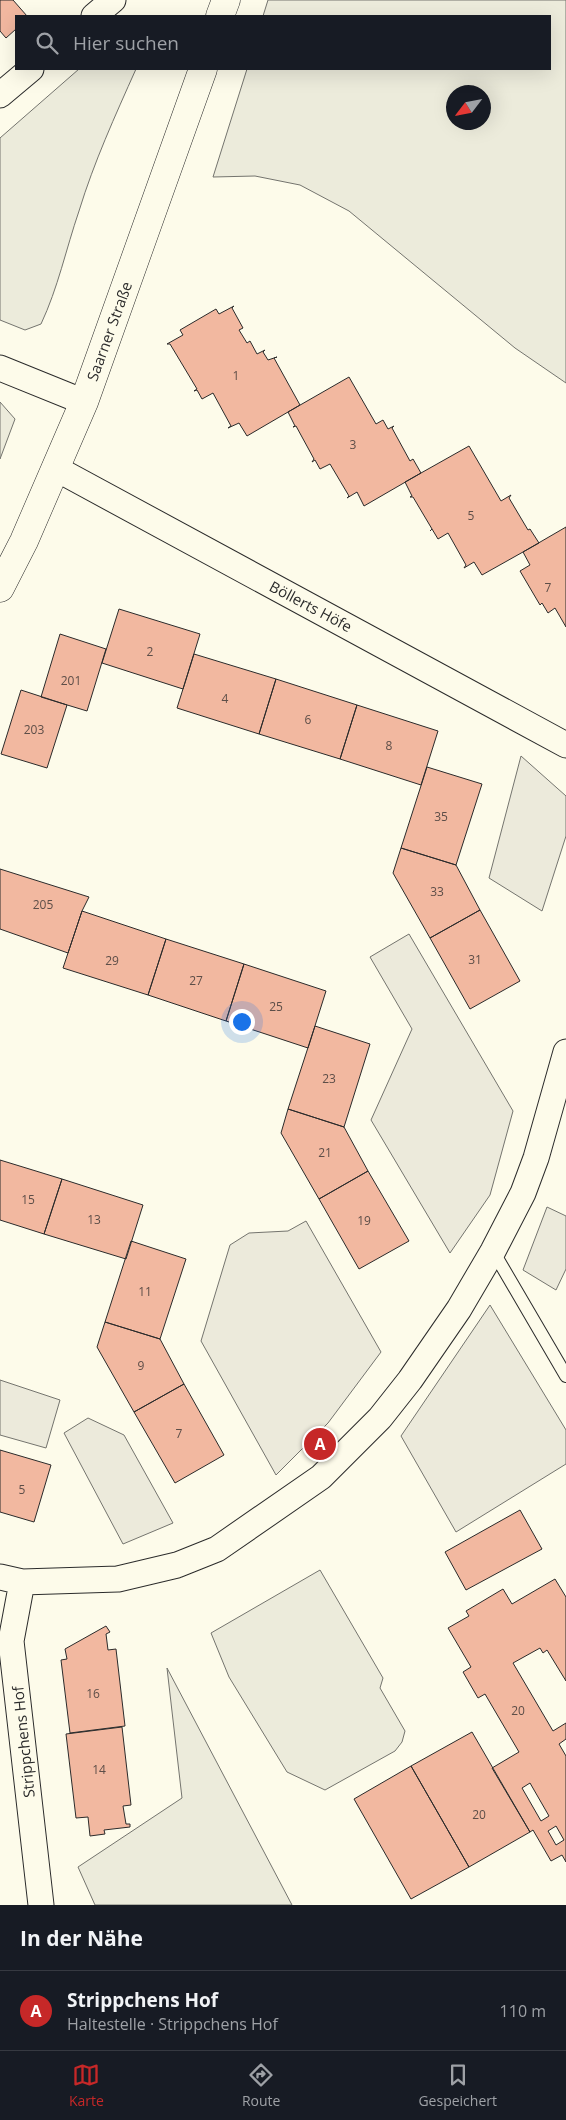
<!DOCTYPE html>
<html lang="de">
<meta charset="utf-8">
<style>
body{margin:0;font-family:"Open Sans",sans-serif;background:#20242c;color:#f1f3f6}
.compass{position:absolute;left:446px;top:85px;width:45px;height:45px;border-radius:50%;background:#171b24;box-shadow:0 5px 20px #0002;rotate:238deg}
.you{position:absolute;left:241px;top:1021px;width:18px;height:18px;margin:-12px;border:4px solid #fff;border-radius:50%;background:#1a73e8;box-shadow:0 0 0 8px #1a73e833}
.badge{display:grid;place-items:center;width:32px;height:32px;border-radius:50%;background:#c62828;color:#fff;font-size:16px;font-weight:700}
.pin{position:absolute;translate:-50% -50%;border:2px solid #fff;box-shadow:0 1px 5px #0006}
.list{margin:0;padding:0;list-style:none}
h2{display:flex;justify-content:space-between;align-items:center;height:65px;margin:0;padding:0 20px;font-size:21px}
h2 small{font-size:16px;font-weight:400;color:#9ea1a6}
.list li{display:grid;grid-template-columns:32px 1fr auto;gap:15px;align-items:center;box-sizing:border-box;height:80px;padding:0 20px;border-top:1px solid #363941}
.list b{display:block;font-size:19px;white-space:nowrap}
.list p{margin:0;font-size:16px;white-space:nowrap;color:#9ea1a6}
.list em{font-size:16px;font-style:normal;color:#9ea1a6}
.icon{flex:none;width:28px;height:28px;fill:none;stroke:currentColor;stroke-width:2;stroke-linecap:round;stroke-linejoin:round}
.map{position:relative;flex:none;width:566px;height:1905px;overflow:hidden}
.search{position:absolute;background:#171b24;box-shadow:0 5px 20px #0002;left:15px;right:15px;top:15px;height:55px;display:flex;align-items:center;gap:12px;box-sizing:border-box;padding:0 18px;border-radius:0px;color:#9ea1a6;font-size:19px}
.sheet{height:145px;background:#171b24}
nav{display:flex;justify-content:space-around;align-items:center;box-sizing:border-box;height:70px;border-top:1px solid #363941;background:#171b24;font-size:14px;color:#9ea1a6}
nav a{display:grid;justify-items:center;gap:2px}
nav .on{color:#c62828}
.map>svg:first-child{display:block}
.green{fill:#ecebdb;stroke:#74746e;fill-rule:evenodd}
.parking{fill:#eceadb;stroke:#74746e}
.building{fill:#f2b8a0;stroke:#2b2b2b;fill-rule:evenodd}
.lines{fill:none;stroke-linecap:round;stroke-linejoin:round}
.lane-casing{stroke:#2b2b2b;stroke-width:14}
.street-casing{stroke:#2b2b2b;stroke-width:27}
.secondary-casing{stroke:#2b2b2b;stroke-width:29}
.lane{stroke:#fdfbea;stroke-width:12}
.street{stroke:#fdfbea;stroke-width:25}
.secondary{stroke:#fdfbea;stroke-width:28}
.labels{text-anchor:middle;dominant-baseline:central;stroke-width:4;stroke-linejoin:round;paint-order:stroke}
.number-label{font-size:12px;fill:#5d4e48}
.street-label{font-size:15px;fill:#2b2b2b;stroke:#fdfbea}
</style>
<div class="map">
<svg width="566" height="1905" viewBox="0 0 566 1905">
<rect width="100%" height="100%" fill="#fdfbea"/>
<!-- green -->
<path class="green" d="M268,0H566V383L515,348L349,211L300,185L255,176L213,177L247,69H550V16H263ZM484,92V122H454V92Z
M79,69H136C115,116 94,162 79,211C66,249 58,288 41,324L25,330L0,320V138Z
M0,402L15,419L0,459Z
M320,1570L383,1678L380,1688L405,1731L402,1742L395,1751L325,1790L287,1772L229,1677L211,1633Z
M167,1668L292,1905H95L78,1867L182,1798Z"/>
<!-- parking -->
<path class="parking" d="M521,756L566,796V836L542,911L489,878Z
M409,934L513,1111L490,1195L450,1253L371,1120L412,1029L370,957Z
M547,1207L566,1216V1269L556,1290L523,1270Z
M306,1221L381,1352L328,1423L276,1475L201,1341L230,1245L249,1233L288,1231Z
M490,1305L566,1430V1464L456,1532L401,1436Z
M0,1380L60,1400L46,1448L0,1435Z
M88,1418L124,1435L173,1523L123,1544L64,1433Z"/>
<!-- building -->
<path class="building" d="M0,0H13L27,16H16V29L6,38L0,31Z
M234,306L232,308L243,328L239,330L247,343L250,341L257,354L265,350L263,352L268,360L277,357L274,358L300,405L247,436L239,423L228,428L231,426L213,393L202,399L197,390L194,391L197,389L170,344H167L183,335L180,330L216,309L219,314Z
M349,377L376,424L383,420L388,429L394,426L392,428L410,461L413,459L421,473L364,506L357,492L347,498L349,496L330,464L320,469L315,460L312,462L314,459L296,426L293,427L295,426L288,412Z
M469,446L501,501L511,495L509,498L528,530L530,529L539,543L482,575L474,562L464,568L466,565L448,533L438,539L432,529L430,531L432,529L413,497H410L412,496L405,482Z
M566,527V627L555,608L548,613L542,603L540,605L520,571L530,565L523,552Z
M119,609L200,634L183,689L102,663Z
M60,634L106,649L87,711L41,697Z
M194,654L276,679L259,734L177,708Z
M276,679L357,705L340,759L259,734Z
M21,690L67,705L47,768L1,754Z
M357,705L438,731L421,785L340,759Z
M427,767L482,784L456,865L401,848Z
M401,848L456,865L480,910L430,938L393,873Z
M0,869L89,897L82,911L68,953L0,929Z
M480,910L520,981L470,1009L430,938Z
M82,911L166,939L148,995L63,968Z
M166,939L244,964L226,1021L148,995Z
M244,964L326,991L308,1048L226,1021Z
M315,1026L370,1044L344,1127L288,1109Z
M288,1109L344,1127L368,1171L319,1199L281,1133Z
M0,1160L62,1179L44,1234L0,1220Z
M368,1171L409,1241L359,1269L319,1199Z
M62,1179L143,1205L126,1259L44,1234Z
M131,1241L186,1259L160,1339L105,1322Z
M105,1322L160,1339L184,1384L134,1412L97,1347Z
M184,1384L224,1455L175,1483L134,1412Z
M0,1450L51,1465L34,1522L0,1512Z
M520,1510L542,1549L466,1590L445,1552Z
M555,1579L566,1597V1681L547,1650L543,1653L540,1648L513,1663L553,1731L566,1723V1739L559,1744L566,1756V1862L562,1855L551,1861L533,1830L530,1832L492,1768L519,1752L485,1694L478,1698L463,1672L471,1667L448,1628L469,1616L466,1611L503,1589L512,1604ZM530,1783L549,1816L541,1821L522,1788ZM556,1826L564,1840L556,1845L548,1831Z
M106,1626L110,1632L106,1634L108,1650L116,1649L125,1726L70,1733L61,1660L67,1659L65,1649Z
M122,1727L131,1805L123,1806L126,1824H130V1827L104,1830L105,1834L90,1836L88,1817L76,1818L66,1734Z
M472,1732L530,1832L469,1867L411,1766Z
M411,1766L469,1867L411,1899L354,1799Z"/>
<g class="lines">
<!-- lane casing -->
<g class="lane-casing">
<path id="lane" d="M493,1251L566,1376"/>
</g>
<!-- street casing -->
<g class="street-casing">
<path id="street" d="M94,16L113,0
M0,95L31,69
M0,368L84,402
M55,468L566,745
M0,1577L22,1582L118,1579L177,1565L217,1549L321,1477L380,1418L410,1380L459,1309L493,1251L523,1193L536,1158L566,1052
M22,1582L11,1641L41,1905"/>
</g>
<!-- secondary casing -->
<g class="secondary-casing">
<path id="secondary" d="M220,16L226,0
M0,588L24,541L84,402L203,69"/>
</g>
<!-- lane -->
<use href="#lane" class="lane"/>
<!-- street -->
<use href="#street" class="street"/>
<!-- secondary -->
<use href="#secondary" class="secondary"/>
</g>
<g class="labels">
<!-- number labels -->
<g class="number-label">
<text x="236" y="375">1</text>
<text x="353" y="444">3</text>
<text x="471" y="515">5</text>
<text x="548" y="587">7</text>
<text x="150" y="651">2</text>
<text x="71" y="680">201</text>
<text x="225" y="698">4</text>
<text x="308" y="719">6</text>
<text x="34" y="729">203</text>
<text x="389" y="745">8</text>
<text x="441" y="816">35</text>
<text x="437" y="891">33</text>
<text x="43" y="904">205</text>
<text x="475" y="959">31</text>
<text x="112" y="960">29</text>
<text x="196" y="980">27</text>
<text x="276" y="1006">25</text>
<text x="329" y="1078">23</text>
<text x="325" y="1152">21</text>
<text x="28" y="1199">15</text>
<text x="94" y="1219">13</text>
<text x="364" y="1220">19</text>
<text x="145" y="1291">11</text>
<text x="141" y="1365">9</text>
<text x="179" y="1433">7</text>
<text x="22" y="1489">5</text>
<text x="93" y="1693">16</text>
<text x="518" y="1710">20</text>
<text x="99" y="1769">14</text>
<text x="479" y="1814">20</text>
</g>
<!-- street labels -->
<g class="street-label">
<text transform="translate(109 331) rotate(-70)">Saarner Straße</text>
<text transform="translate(311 606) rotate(28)">Böllerts Höfe</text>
<text transform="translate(23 1742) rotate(-96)">Strippchens Hof</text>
</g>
</g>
</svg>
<svg class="compass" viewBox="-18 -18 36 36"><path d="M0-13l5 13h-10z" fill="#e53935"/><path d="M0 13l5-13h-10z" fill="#9ea1a6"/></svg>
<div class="you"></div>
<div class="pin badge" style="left:320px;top:1444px">A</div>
<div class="search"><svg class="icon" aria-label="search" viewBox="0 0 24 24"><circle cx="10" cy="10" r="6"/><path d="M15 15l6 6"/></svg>Hier suchen</div>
</div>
<section class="sheet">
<h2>In der Nähe<small></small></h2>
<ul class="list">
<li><span class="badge">A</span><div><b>Strippchens Hof</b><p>Haltestelle · Strippchens Hof</p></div><em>110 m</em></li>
</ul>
</section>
<nav>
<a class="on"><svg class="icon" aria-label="map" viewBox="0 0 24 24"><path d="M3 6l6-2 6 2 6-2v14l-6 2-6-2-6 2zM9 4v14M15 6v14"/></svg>Karte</a>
<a><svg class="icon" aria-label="directions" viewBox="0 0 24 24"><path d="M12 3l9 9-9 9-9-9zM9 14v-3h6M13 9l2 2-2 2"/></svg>Route</a>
<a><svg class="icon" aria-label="saved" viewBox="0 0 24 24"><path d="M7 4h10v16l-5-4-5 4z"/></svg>Gespeichert</a>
</nav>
